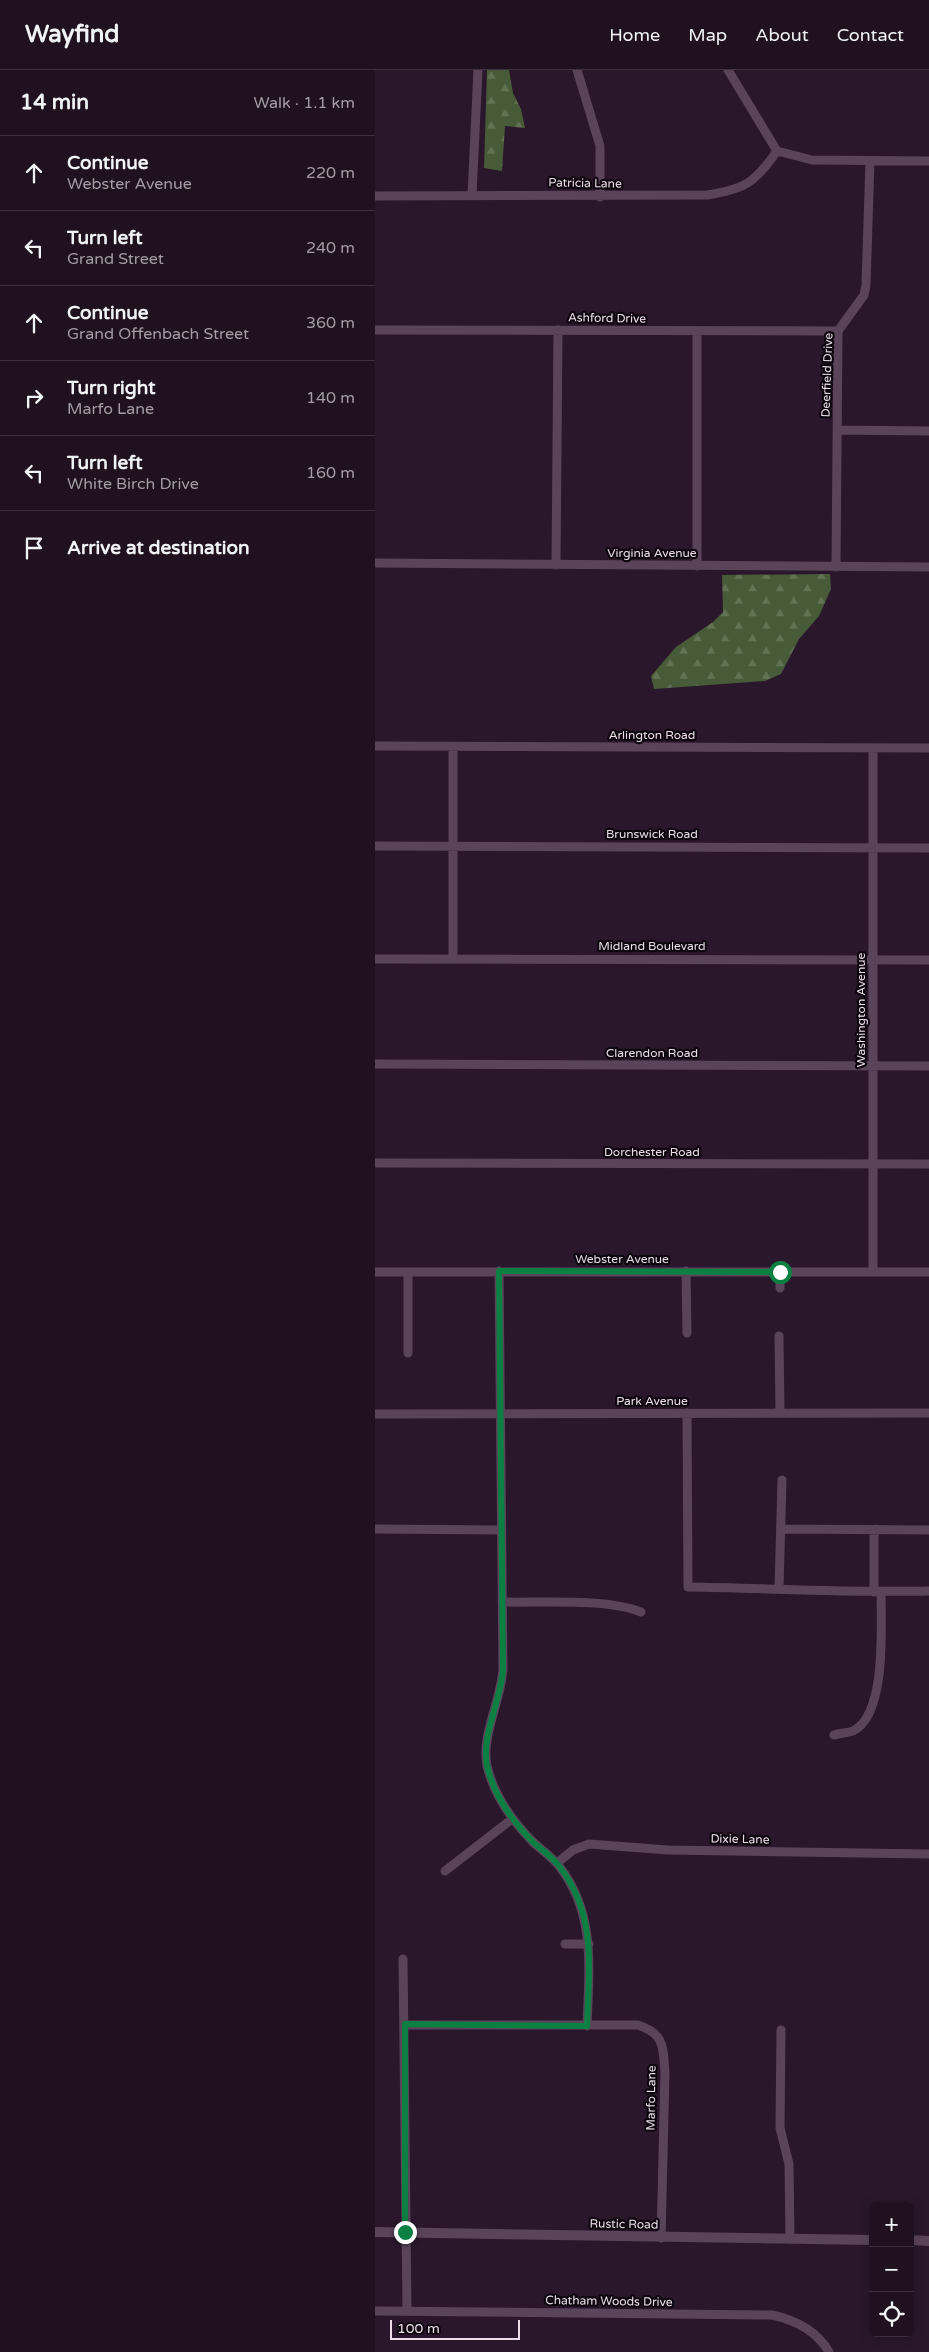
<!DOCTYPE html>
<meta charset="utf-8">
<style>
body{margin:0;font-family:"Varela Round",sans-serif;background:#281a29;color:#f1f3f6}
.controls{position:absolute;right:15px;bottom:15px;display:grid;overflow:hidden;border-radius:8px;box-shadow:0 2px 12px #0003}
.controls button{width:45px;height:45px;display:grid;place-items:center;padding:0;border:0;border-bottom:1px solid #3d313e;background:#201120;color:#f1f3f6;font:25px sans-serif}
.scale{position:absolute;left:15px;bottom:12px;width:130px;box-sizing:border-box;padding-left:5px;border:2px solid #ebddea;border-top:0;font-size:14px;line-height:18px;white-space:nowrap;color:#ebddea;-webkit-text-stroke:4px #0e060e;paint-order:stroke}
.stop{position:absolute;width:15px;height:15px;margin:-11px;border:4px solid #0b8043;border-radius:50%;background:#fff}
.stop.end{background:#0b8043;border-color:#fff;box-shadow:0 1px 5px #0008}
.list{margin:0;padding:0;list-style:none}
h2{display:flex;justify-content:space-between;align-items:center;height:65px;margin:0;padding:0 20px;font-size:21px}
h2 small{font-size:16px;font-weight:400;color:#a29da5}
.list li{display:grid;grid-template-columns:32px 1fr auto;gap:15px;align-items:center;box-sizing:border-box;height:75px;padding:0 20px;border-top:1px solid #3d313e}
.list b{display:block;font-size:19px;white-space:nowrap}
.list p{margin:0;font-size:16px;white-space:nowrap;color:#a29da5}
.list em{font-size:16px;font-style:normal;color:#a29da5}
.icon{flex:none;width:28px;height:28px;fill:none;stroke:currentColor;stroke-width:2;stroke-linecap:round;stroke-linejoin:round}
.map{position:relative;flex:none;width:554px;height:2282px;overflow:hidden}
header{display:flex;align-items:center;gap:30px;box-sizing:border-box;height:70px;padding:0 25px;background:#201120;border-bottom:1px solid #3d313e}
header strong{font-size:24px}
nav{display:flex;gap:28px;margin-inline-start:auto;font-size:18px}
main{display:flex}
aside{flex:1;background:#201120}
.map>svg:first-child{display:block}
.forest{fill:url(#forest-firs)}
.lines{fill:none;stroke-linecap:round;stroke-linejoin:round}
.minor{stroke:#5a445a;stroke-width:9}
.tertiary{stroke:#5a445a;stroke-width:10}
.route{stroke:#0b8043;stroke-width:6}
.labels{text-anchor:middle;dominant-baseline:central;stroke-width:4.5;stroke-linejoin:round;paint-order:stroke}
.street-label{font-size:12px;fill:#ebddea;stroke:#0e060e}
</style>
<header>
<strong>Wayfind</strong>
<nav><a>Home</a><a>Map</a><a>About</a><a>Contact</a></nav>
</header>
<main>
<aside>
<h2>14 min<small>Walk · 1.1 km</small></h2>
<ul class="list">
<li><svg class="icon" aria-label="ahead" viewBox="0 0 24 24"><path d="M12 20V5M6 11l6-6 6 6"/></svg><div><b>Continue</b><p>Webster Avenue</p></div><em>220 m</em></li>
<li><svg class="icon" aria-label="left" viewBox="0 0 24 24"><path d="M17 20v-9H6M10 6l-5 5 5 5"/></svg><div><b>Turn left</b><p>Grand Street</p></div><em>240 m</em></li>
<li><svg class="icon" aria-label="ahead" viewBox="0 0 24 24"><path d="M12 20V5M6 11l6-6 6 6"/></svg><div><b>Continue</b><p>Grand Offenbach Street</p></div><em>360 m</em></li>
<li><svg class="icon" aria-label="right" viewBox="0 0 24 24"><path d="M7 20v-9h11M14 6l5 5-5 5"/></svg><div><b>Turn right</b><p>Marfo Lane</p></div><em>140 m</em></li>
<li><svg class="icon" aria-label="left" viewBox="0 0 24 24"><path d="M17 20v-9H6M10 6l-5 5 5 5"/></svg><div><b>Turn left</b><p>White Birch Drive</p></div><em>160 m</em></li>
<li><svg class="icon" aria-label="arrive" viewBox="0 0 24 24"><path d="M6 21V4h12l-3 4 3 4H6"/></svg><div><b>Arrive at destination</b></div></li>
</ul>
</aside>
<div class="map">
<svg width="554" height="2282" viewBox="0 0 554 2282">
<defs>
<pattern id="forest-firs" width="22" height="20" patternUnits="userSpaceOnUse" patternTransform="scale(1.25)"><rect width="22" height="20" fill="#475b38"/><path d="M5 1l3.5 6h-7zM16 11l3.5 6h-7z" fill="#627255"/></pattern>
</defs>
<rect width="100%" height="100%" fill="#2a172b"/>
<!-- forest -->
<path class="forest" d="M112,0H134L138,23L146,39L150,58L130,56L127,101L109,98Z
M455,504L456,519L444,546L424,569L406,604L390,611L279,619L276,606L301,577L338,552L348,542L347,505Z"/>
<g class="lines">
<!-- minor -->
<path class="minor" d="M202,0L225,76V127
M353,0L402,81L437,90L554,91
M97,125L103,0
M0,126L332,125C370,119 380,113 402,81
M0,260L463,261
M463,360L554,361
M0,493L554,497
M181,495L183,260
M322,496V262
M461,497L463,261L489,225L491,215L495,91
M0,676L554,678
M78,677V889
M0,776L554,778
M0,889L554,890
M0,994L554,996
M0,1093L554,1094
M124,1201L128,1599C126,1631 106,1665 112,1696C119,1725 138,1752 159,1773C167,1780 177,1787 184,1796C221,1843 214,1899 212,1956
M311,1201L312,1263
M498,1201V678
M0,1202H554
M33,1203V1283
M405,1218V1202
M404,1266L405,1343
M312,1343L313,1517C393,1518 474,1523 554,1521
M0,1344L554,1343
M0,1459L126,1460
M406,1459L554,1460
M404,1518L407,1410
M499,1522V1466L501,1459
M127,1532C166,1533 231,1528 266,1542
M459,1665C465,1663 472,1663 478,1661C512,1645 506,1554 506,1522
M182,1793L198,1780L214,1774L293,1780L554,1784
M70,1801L137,1749
M190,1874H214
M28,1889L32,2240
M30,1955H263C290,1964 288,1977 290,2003L286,2168
M406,1960L405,2058L414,2094L415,2169
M0,2241L397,2245C420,2250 442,2261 454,2282"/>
<!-- tertiary -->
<path class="tertiary" d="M0,2162L498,2170
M535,2170L554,2171"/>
</g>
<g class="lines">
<!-- route -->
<path class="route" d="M30,2162V1954L212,1956C214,1898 222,1844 184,1796C177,1787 167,1780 159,1773C138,1752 119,1725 112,1696C106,1665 126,1631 128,1599L124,1201L405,1202"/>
</g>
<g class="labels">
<!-- street labels -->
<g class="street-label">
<text transform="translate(210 113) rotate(1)">Patricia Lane</text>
<text transform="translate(232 248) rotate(1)">Ashford Drive</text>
<text transform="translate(452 305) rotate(-88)">Deerfield Drive</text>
<text x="277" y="483">Virginia Avenue</text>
<text x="277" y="665">Arlington Road</text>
<text x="277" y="764">Brunswick Road</text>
<text x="277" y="876">Midland Boulevard</text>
<text transform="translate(486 940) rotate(-90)">Washington Avenue</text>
<text x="277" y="983">Clarendon Road</text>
<text x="277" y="1082">Dorchester Road</text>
<text x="247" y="1189">Webster Avenue</text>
<text x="277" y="1331">Park Avenue</text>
<text transform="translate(365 1769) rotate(1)">Dixie Lane</text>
<text transform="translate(276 2028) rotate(-89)">Marfo Lane</text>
<text transform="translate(249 2154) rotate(1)">Rustic Road</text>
<text transform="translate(234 2231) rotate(1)">Chatham Woods Drive</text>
</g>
</g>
</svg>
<div class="controls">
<button>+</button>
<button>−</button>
<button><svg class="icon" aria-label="locate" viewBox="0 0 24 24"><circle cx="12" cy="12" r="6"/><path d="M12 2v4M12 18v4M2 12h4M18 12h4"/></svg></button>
</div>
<div class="scale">100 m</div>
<div class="stop" style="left:405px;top:1202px"></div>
<div class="stop end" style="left:30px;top:2162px"></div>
</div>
</main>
